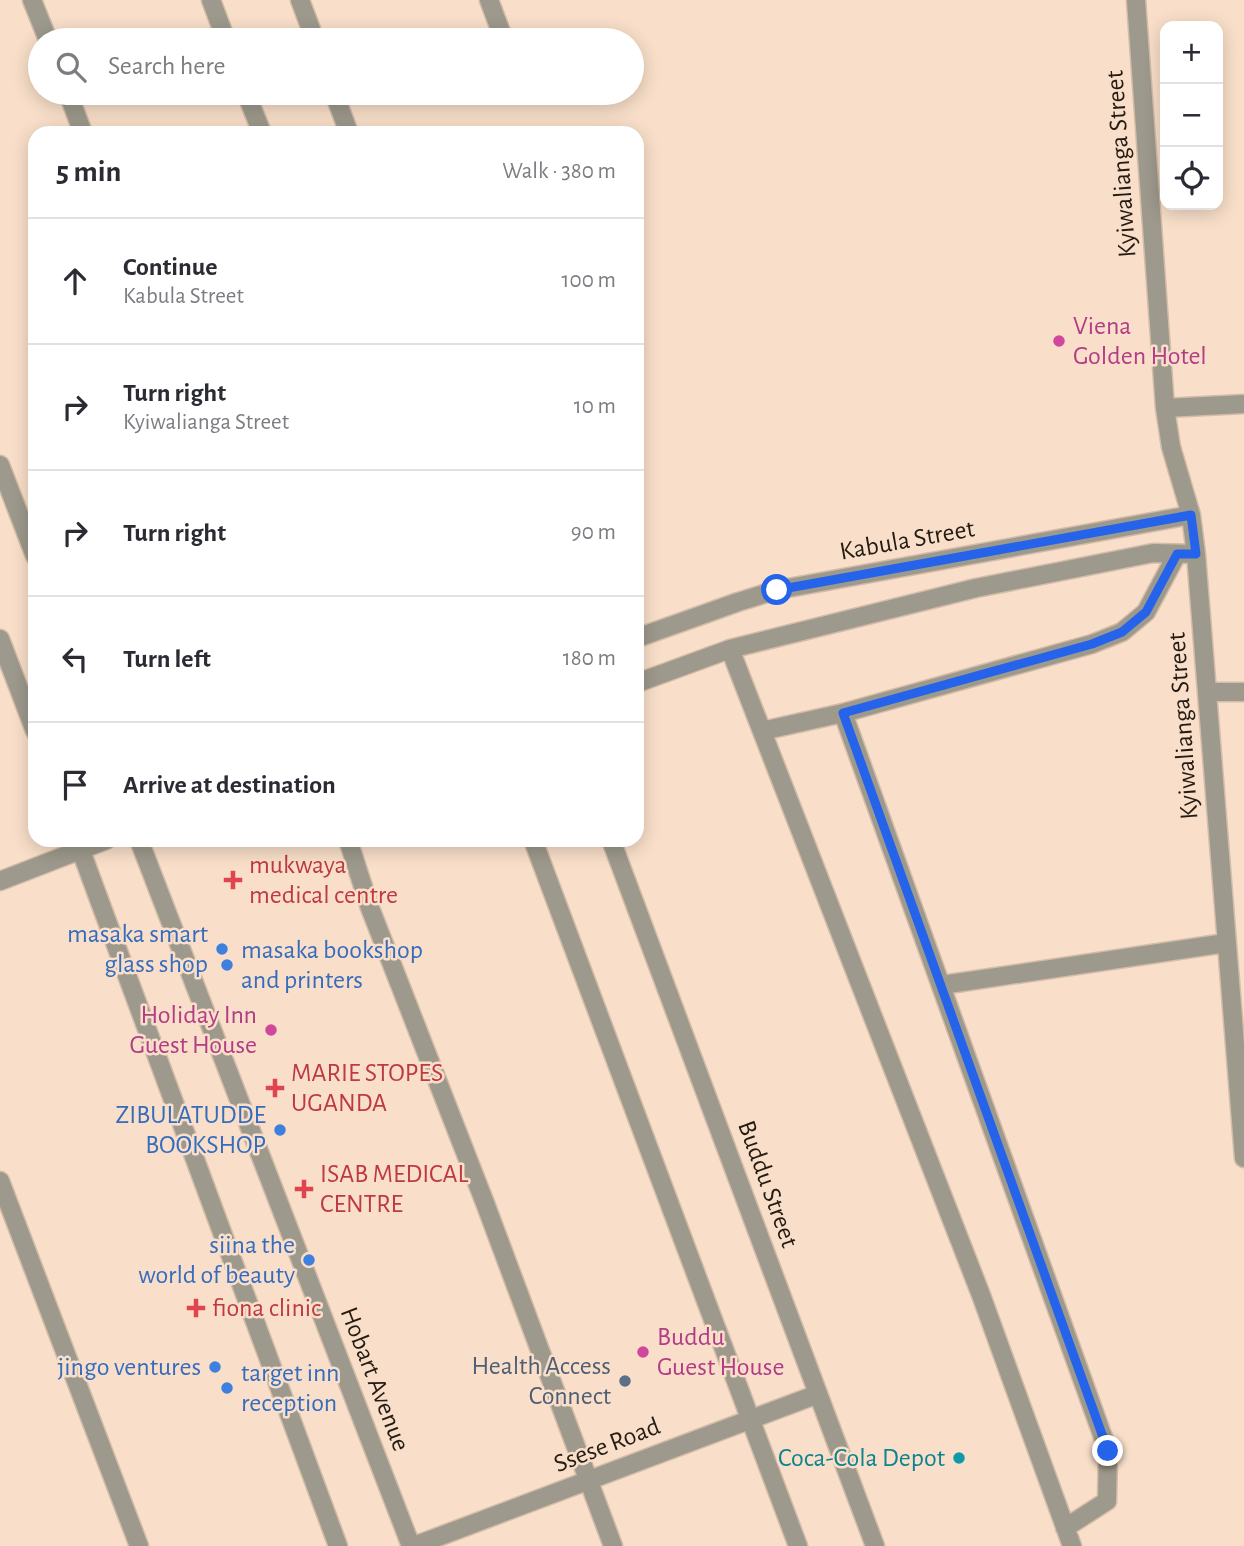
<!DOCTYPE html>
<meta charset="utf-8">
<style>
body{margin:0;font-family:"Alegreya Sans",sans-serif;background:#f2f2f3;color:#2b2b33}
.controls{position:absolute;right:21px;top:21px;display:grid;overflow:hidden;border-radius:14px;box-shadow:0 4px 18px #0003}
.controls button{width:63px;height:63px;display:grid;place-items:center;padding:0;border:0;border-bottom:2px solid #e1e1e2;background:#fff;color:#2b2b33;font:35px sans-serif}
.stop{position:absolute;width:21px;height:21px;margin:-16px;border:5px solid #2563eb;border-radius:50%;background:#fff}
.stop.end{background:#2563eb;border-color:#fff;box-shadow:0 2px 7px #0008}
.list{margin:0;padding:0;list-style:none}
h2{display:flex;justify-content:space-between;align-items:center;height:91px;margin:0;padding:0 28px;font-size:30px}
h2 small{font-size:23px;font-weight:400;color:#7c7c81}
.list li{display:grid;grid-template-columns:46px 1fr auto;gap:21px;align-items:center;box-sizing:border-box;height:126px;padding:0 28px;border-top:2px solid #e1e1e2}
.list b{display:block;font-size:26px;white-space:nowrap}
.list p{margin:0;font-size:23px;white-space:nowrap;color:#7c7c81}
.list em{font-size:23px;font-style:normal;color:#7c7c81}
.icon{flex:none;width:38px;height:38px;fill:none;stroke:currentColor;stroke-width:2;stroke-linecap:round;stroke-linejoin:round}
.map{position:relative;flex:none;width:1244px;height:1546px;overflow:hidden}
.search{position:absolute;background:#fff;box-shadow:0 4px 18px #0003;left:28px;top:28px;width:616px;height:77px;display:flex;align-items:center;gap:18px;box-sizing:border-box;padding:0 24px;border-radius:38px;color:#7c7c81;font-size:26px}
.panel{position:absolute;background:#fff;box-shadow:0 4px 18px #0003;left:28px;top:126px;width:616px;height:721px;border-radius:21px}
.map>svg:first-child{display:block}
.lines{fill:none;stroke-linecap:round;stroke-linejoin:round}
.minor-casing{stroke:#d3bca8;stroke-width:21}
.minor{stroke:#9d998c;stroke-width:18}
.route{stroke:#2563eb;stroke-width:9}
.hotel-dot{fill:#d1479c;stroke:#f9dfc9;stroke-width:2.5}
.health-dot{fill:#e0444e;stroke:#f9dfc9;stroke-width:2.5}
.shop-dot{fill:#3f7fe0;stroke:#f9dfc9;stroke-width:2.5}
.service-dot{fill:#5c6f8a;stroke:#f9dfc9;stroke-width:2.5}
.culture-dot{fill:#0f9aa8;stroke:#f9dfc9;stroke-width:2.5}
.labels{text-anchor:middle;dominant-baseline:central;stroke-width:5;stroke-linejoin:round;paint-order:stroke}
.street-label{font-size:26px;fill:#241b13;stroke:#f9dfc9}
.hotel-label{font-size:26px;fill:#b23c85;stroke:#f9dfc9;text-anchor:start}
.health-label{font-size:26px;fill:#be3a42;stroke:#f9dfc9;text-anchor:start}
.shop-label{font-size:26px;fill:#366cbe;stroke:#f9dfc9;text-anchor:end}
.service-label{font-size:26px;fill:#4e5e75;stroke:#f9dfc9;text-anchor:end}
.culture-label{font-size:26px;fill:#0d838f;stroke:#f9dfc9;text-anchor:end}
</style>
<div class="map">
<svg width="1244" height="1546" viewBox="0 0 1244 1546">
<rect width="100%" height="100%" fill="#f9dfc9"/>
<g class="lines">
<!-- minor casing -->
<g class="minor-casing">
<path id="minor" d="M32,0L48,40
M211,0L226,40
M300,0L315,40
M489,0L504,40
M1136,0L1165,408L1171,447L1191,515L1196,554L1244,1158
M68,93L83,133
M246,93L262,133
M334,93L349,133
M1165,408L1244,404
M0,465L35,556
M637,638L738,602L777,590L1191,515
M0,639L35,731
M730,649L981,1295L1072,1546
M637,683L730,649L976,588L1153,553L1196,554
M1208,692H1244
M843,713L1108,1451L1107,1501L1065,1528
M762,731L843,713L1092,644L1122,632L1146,612L1177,554
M77,840L338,1546
M139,840L411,1546
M348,840L370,908L485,1203L613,1546
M533,840L798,1546
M611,840L875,1546
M0,881L106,840
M942,985L1226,943
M0,1181L139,1546
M414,1546L818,1394"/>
</g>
<!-- minor -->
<use href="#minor" class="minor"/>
</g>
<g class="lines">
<!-- route -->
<path class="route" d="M777,590L1191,515L1196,554H1177L1146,612L1122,632L1092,644L843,713L1108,1451"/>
</g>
<!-- markers -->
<g class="hotel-dot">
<circle cx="1059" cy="341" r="7"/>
<circle cx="271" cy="1030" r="7"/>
<circle cx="643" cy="1352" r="7"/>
</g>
<g class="health-dot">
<path d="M229.5 869.5h7v7h7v7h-7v7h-7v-7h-7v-7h7z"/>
<path d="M271.5 1077.5h7v7h7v7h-7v7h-7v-7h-7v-7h7z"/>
<path d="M300.5 1178.5h7v7h7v7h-7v7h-7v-7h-7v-7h7z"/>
<path d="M192.5 1297.5h7v7h7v7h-7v7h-7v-7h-7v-7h7z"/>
</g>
<g class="shop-dot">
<circle cx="222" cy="949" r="7"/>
<circle cx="227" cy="965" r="7"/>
<circle cx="280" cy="1130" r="7"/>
<circle cx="309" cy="1260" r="7"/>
<circle cx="215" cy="1367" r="7"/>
<circle cx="227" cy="1388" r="7"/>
</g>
<circle class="service-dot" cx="625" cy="1381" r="7"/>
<circle class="culture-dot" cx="959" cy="1458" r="7"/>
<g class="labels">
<!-- street labels -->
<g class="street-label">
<text transform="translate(1121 164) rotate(-94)">Kyiwalianga Street</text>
<text transform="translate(907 540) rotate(-10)">Kabula Street</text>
<text transform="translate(1183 726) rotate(-94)">Kyiwalianga Street</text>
<text transform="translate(768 1184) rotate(70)">Buddu Street</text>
<text transform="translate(375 1379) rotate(69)">Hobart Avenue</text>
<text transform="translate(607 1445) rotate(-21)">Ssese Road</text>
</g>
<!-- hotel labels -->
<g class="hotel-label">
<text x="1073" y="326">Viena<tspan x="1073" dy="30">Golden Hotel</tspan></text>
<text x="257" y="1015" text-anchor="end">Holiday Inn<tspan x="257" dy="30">Guest House</tspan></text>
<text x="657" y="1337">Buddu<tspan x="657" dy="30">Guest House</tspan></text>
</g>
<!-- health labels -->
<g class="health-label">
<text x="249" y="865">mukwaya<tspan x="249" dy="30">medical centre</tspan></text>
<text x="291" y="1073">MARIE STOPES<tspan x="291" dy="30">UGANDA</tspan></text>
<text x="320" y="1174">ISAB MEDICAL<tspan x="320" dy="30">CENTRE</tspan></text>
<text x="212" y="1308">fiona clinic</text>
</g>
<!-- shop labels -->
<g class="shop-label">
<text x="208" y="934">masaka smart<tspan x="208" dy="30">glass shop</tspan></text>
<text x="241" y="950" text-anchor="start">masaka bookshop<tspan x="241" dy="30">and printers</tspan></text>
<text x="266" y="1115">ZIBULATUDDE<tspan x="266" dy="30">BOOKSHOP</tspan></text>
<text x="295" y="1245">siina the<tspan x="295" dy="30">world of beauty</tspan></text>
<text x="201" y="1367">jingo ventures</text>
<text x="241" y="1373" text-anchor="start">target inn<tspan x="241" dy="30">reception</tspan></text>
</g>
<!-- service labels -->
<g class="service-label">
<text x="611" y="1366">Health Access<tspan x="611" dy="30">Connect</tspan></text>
</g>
<!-- culture labels -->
<g class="culture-label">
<text x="945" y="1458">Coca-Cola Depot</text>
</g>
</g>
</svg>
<div class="controls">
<button>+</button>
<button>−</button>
<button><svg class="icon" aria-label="locate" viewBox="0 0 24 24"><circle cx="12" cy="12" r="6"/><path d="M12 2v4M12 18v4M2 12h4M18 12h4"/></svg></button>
</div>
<div class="stop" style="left:777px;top:590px"></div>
<div class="stop end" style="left:1108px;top:1451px"></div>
<div class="search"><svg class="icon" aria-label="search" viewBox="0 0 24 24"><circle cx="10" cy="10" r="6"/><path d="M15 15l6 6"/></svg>Search here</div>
<section class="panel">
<h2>5 min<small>Walk · 380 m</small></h2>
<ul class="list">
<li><svg class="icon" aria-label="ahead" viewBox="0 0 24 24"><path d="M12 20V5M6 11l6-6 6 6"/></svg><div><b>Continue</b><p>Kabula Street</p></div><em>100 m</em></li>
<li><svg class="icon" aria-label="right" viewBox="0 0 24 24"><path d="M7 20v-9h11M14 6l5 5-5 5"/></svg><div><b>Turn right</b><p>Kyiwalianga Street</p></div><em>10 m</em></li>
<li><svg class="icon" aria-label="right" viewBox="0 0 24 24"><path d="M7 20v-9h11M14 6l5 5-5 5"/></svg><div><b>Turn right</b></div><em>90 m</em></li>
<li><svg class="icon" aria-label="left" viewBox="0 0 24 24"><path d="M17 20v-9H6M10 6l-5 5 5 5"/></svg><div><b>Turn left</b></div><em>180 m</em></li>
<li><svg class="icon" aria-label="arrive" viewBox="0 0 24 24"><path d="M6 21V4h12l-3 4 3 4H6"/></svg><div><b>Arrive at destination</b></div></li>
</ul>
</section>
</div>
